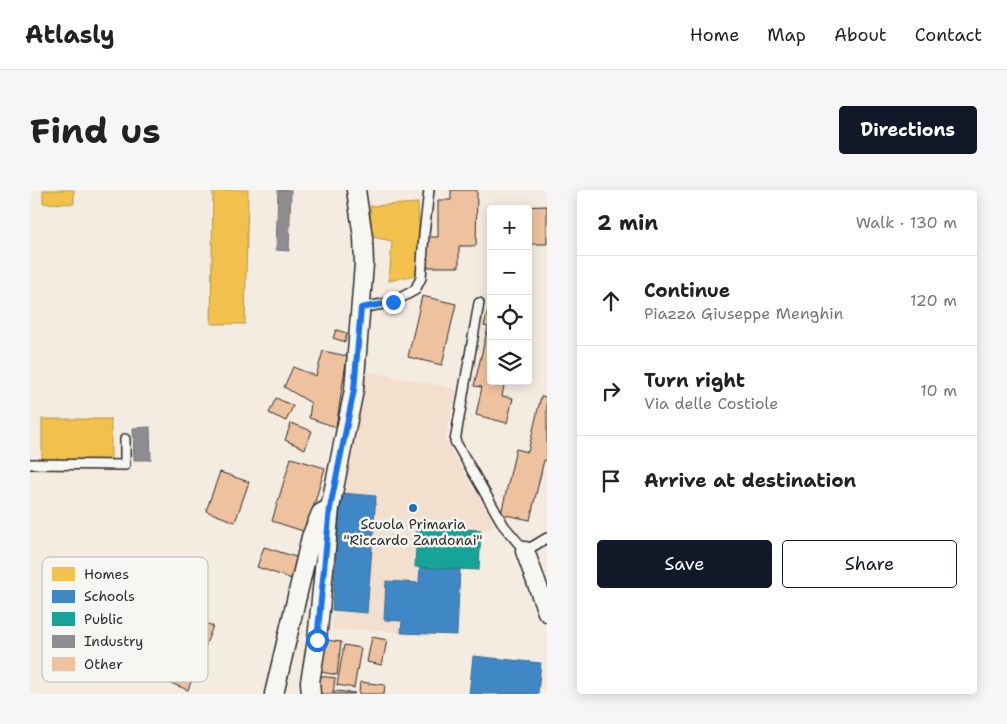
<!DOCTYPE html>
<meta charset="utf-8">
<style>
body{margin:0;font-family:"Shantell Sans",sans-serif;background:#f6f6f6;color:#222}
.controls{position:absolute;right:15px;top:15px;display:grid;overflow:hidden;border-radius:5px;box-shadow:0 2px 12px #0003}
.controls button{width:45px;height:45px;display:grid;place-items:center;padding:0;border:0;border-bottom:1px solid #e0e0e0;background:#fff;color:#222;font:25px sans-serif}
.stop{position:absolute;width:15px;height:15px;margin:-11px;border:4px solid #1a73e8;border-radius:50%;background:#fff}
.stop.end{background:#1a73e8;border-color:#fff;box-shadow:0 1px 5px #0008}
.list{margin:0;padding:0;list-style:none}
h2{display:flex;justify-content:space-between;align-items:center;height:65px;margin:0;padding:0 20px;font-size:21px}
h2 small{font-size:16px;font-weight:400;color:#767676}
.list li{display:grid;grid-template-columns:32px 1fr auto;gap:15px;align-items:center;box-sizing:border-box;height:90px;padding:0 20px;border-top:1px solid #e0e0e0}
.list b{display:block;font-size:19px;white-space:nowrap}
.list p{margin:0;font-size:16px;white-space:nowrap;color:#767676}
.list em{font-size:16px;font-style:normal;color:#767676}
.actions{display:flex;gap:10px;padding:15px 20px}
.actions a{flex:1;padding:11px 0;border:1px solid #111827;border-radius:5px;text-align:center;font-size:18px;color:#111827}
.actions .main{background:#111827;color:#fff}
.icon{flex:none;width:28px;height:28px;fill:none;stroke:currentColor;stroke-width:2;stroke-linecap:round;stroke-linejoin:round}
.map{position:relative;flex:none;width:517px;height:504px;overflow:hidden;border-radius:5px}
header{display:flex;align-items:center;gap:30px;box-sizing:border-box;height:70px;padding:0 25px;background:#fff;border-bottom:1px solid #e0e0e0}
header strong{font-size:24px}
nav{display:flex;gap:28px;margin-inline-start:auto;font-size:18px}
.intro{display:flex;align-items:center;justify-content:space-between;box-sizing:border-box;height:120px;padding:0 30px}
h1{margin:0;font-size:35px}
.button{padding:12px 22px;border-radius:5px;background:#111827;color:#fff;font-size:18px;font-weight:700}
main{display:flex;gap:30px;padding:0 30px}
aside{flex:1;background:#fff;border-radius:5px;box-shadow:0 2px 12px #0003}
.map>svg:first-child{display:block}
.built{fill:#f3dfcd}
.homes{fill:#f2c14e;stroke:#b69444}
.schools{fill:#3f88c5;stroke:#396c97}
.public{fill:#17a398;stroke:#1d7f77}
.industry{fill:#8d8d92;stroke:#707073}
.building{fill:#efc29f;stroke:#2b2b2b}
.lines{fill:none;stroke-linecap:round;stroke-linejoin:round}
.lane-casing{stroke:#2b2b2b;stroke-width:12}
.street-casing{stroke:#2b2b2b;stroke-width:21}
.lane{stroke:#f6f6f2;stroke-width:9}
.street{stroke:#f6f6f2;stroke-width:18}
.route{stroke:#1a73e8;stroke-width:6}
.poi-dot{fill:#1f6fb2;stroke:#f6f6f2;stroke-width:2}
.labels{text-anchor:middle;dominant-baseline:central;stroke-width:5;stroke-linejoin:round;paint-order:stroke}
.poi-label{font-size:14px;fill:#2b2b2b;stroke:#f6f6f2}
.key{fill:#f6f6f2;stroke:#b9b9b6;stroke-width:1}
.key-label{font-size:14px;fill:#2b2b2b}
</style>
<header>
<strong>Atlasly</strong>
<nav><a>Home</a><a>Map</a><a>About</a><a>Contact</a></nav>
</header>
<div class="intro"><h1>Find us</h1><a class="button">Directions</a></div>
<main>
<div class="map">
<svg width="517" height="504" viewBox="0 0 517 504">
<rect width="100%" height="100%" fill="#f5ece1"/>
<filter id="ink" filterUnits="userSpaceOnUse"><feTurbulence type="fractalNoise" baseFrequency=".02" numOctaves="2"/><feDisplacementMap in="SourceGraphic" scale="10" xChannelSelector="R" yChannelSelector="G"/><feConvolveMatrix kernelMatrix="1 2 1 2 8 2 1 2 1" color-interpolation-filters="sRGB"/></filter>
<g filter="url(#ink)">
<!-- built -->
<path class="built" d="M335,181L427,199L415,249L464,333L463,338L451,340L449,380L430,379L371,443L351,440H302L311,303L330,221Z"/>
<!-- homes -->
<path class="homes" d="M13,0H44V14L13,13Z
M183,0H218L215,134H181Z
M388,13L390,66L385,85L359,91L362,51L342,47L340,16Z
M12,229H81V270H12Z"/>
<!-- schools -->
<path class="schools" d="M311,303L346,306L337,423L302,420Z
M390,377L430,379L427,445L371,443L372,431L354,430L356,391L389,393Z
M443,466L511,473L508,504H439Z"/>
<!-- public -->
<path class="public" d="M387,337L451,340L449,380L385,377Z"/>
<!-- industry -->
<path class="industry" d="M248,0H261L259,61L246,60Z
M120,237L121,270H104L103,238Z"/>
<!-- building -->
<path class="building" d="M421,0H447L446,56H429V77H396L397,47H408V10H421Z
M517,16V54H498V19H489L488,17Z
M461,34V55H457Z
M392,106L426,114L412,175L378,167Z
M461,108V191H475L472,206L483,208L477,233L446,225L452,197L444,196L458,137L454,136Z
M306,140L317,143L315,152L303,148Z
M293,161L317,166L306,237L279,228L281,213L254,197L263,177L286,186Z
M511,206L517,207V271L514,270L500,330L471,324L486,259L498,262Z
M246,208L263,216L256,231L239,223Z
M261,233L282,241L275,259L255,250Z
M261,268L295,278L276,342L242,331Z
M190,282L219,292L205,332L176,321Z
M234,357L269,368L262,389L227,377Z
M149,423L183,436L158,500L125,487L129,476L112,469L120,449L136,455Z
M342,447L357,450L352,475L337,472Z
M296,450L311,452L307,485L291,482Z
M314,455L331,458L324,498L307,495Z
M289,486L305,488L303,504H287Z
M330,492L355,495L354,504H329Z
M305,501L325,503L324,504H304Z"/>
<g class="lines">
<!-- lane casing -->
<g class="lane-casing">
<path id="lane" d="M449,113L425,251L474,336L495,361L517,348
M331,118L363,112L385,100L391,88L394,44L399,0
M0,274L95,275V249"/>
</g>
<!-- street casing -->
<g class="street-casing">
<path id="street" d="M495,361L517,422
M244,504L281,347L291,323L300,318
M281,504L280,492L287,450L300,318L324,200L334,74L333,47L326,0"/>
</g>
<!-- lane -->
<use href="#lane" class="lane"/>
<!-- street -->
<use href="#street" class="street"/>
</g>
</g>
<g class="lines" filter="url(#ink)">
<!-- route -->
<path class="route" d="M287,450L300,318L324,200L331,118L363,112"/>
</g>
<!-- markers -->
<circle class="poi-dot" cx="383" cy="318" r="5"/>
<g class="labels">
<!-- poi labels -->
<g class="poi-label">
<text x="383" y="334">Scuola Primaria<tspan x="383" dy="16">"Riccardo Zandonai"</tspan></text>
</g>
</g>
<!-- legend -->
<rect x="12" y="367" width="166" height="125" rx="8" class="key"/>
<rect x="22" y="377" width="23" height="14" fill="#f2c14e"/>
<rect x="22" y="400" width="23" height="13" fill="#3f88c5"/>
<rect x="22" y="422" width="23" height="14" fill="#17a398"/>
<rect x="22" y="445" width="23" height="13" fill="#8d8d92"/>
<rect x="22" y="467" width="23" height="14" fill="#efc29f"/>
<g class="key-label">
<text x="54" y="389">Homes</text>
<text x="54" y="411">Schools</text>
<text x="54" y="434">Public</text>
<text x="54" y="456">Industry</text>
<text x="54" y="479">Other</text>
</g>
</svg>
<div class="controls">
<button>+</button>
<button>−</button>
<button><svg class="icon" aria-label="locate" viewBox="0 0 24 24"><circle cx="12" cy="12" r="6"/><path d="M12 2v4M12 18v4M2 12h4M18 12h4"/></svg></button>
<button><svg class="icon" aria-label="layers" viewBox="0 0 24 24"><path d="M12 4l9 5-9 5-9-5zM3 14l9 5 9-5"/></svg></button>
</div>
<div class="stop" style="left:287px;top:450px"></div>
<div class="stop end" style="left:363px;top:112px"></div>
</div>
<aside>
<h2>2 min<small>Walk · 130 m</small></h2>
<ul class="list">
<li><svg class="icon" aria-label="ahead" viewBox="0 0 24 24"><path d="M12 20V5M6 11l6-6 6 6"/></svg><div><b>Continue</b><p>Piazza Giuseppe Menghin</p></div><em>120 m</em></li>
<li><svg class="icon" aria-label="right" viewBox="0 0 24 24"><path d="M7 20v-9h11M14 6l5 5-5 5"/></svg><div><b>Turn right</b><p>Via delle Costiole</p></div><em>10 m</em></li>
<li><svg class="icon" aria-label="arrive" viewBox="0 0 24 24"><path d="M6 21V4h12l-3 4 3 4H6"/></svg><div><b>Arrive at destination</b></div></li>
</ul>
<div class="actions"><a class="main">Save</a><a>Share</a></div>
</aside>
</main>
